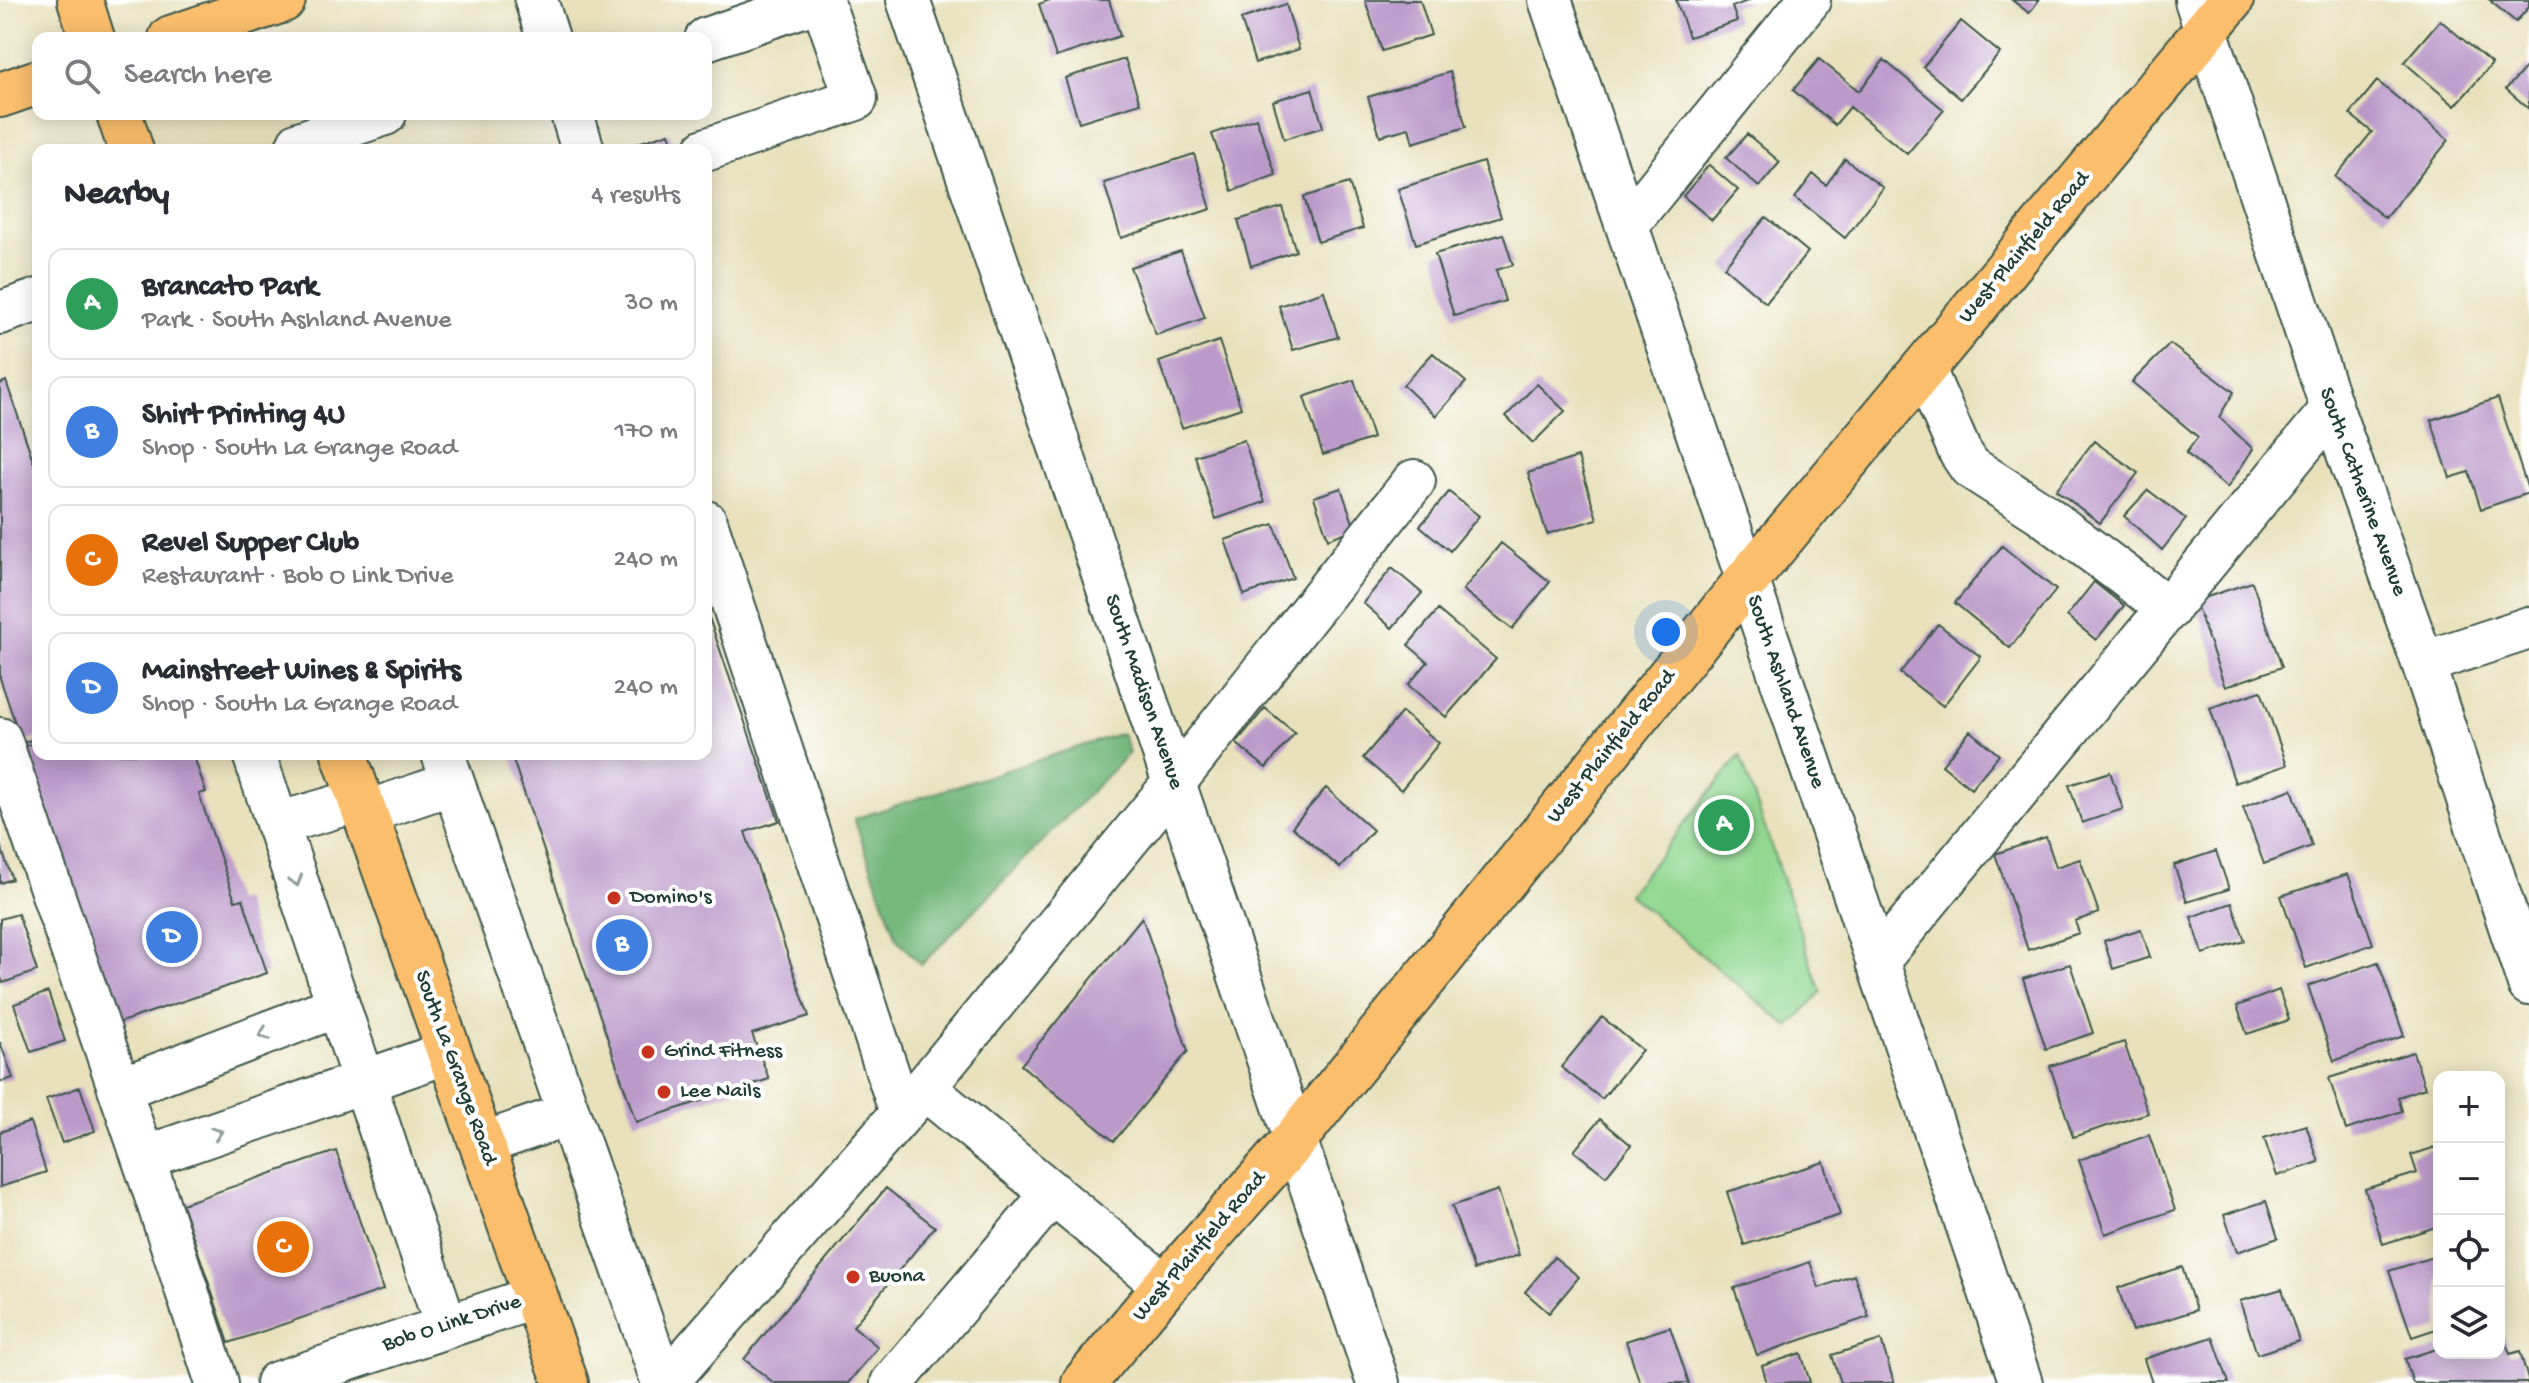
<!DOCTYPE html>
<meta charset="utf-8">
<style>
body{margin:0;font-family:"Gochi Hand",sans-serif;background:#f7f7f7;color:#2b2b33}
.controls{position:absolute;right:24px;bottom:24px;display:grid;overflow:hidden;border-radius:16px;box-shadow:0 4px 20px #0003}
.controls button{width:72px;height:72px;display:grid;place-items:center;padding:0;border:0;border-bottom:2px solid #e1e1e2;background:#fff;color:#2b2b33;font:40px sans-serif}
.you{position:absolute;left:1666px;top:632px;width:28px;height:28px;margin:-20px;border:6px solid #fff;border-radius:50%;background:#1a73e8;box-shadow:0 0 0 12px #1a73e833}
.badge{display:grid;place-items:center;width:52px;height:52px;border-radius:50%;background:#c8321e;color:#fff;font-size:26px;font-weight:700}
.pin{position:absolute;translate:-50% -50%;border:4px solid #fff;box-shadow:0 2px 8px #0006}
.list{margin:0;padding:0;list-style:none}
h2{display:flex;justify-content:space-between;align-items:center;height:104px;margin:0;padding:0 32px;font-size:34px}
h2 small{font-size:26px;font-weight:400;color:#7c7c81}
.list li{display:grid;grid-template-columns:52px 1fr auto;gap:24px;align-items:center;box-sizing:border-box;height:112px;margin:0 16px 16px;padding:0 16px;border:2px solid #e1e1e2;border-radius:16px}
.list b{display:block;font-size:30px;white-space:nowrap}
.list p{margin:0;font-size:26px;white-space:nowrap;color:#7c7c81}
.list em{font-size:26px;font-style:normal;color:#7c7c81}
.icon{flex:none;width:44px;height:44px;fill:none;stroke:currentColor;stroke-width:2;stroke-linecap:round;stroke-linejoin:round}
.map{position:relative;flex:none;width:2529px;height:1383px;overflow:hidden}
.search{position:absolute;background:#fff;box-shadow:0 4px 20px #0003;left:32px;top:32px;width:680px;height:88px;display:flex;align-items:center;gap:20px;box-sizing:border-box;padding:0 28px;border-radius:16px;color:#7c7c81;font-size:30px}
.panel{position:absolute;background:#fff;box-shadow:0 4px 20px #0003;left:32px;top:144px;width:680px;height:616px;border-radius:16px}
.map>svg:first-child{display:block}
.green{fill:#92d892;stroke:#588a63;stroke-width:2}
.forest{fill:#75b87c;stroke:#4a7a58;stroke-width:2}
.building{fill:#bb9aca}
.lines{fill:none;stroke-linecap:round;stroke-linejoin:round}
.minor-casing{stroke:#3d5648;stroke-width:46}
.major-casing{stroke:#3d5648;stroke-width:48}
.minor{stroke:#fff;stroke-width:42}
.major{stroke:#fabe6d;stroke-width:44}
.oneway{stroke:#8f9e9a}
.poi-dot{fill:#c8321e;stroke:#fff;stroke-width:3}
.labels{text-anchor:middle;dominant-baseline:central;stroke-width:8;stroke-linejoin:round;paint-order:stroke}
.street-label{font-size:22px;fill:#1f3d34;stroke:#fff}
.poi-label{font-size:22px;fill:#1f3d34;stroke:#fff;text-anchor:start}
</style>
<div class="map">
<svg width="2529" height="1383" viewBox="0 0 2529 1383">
<rect width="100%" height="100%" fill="#fff"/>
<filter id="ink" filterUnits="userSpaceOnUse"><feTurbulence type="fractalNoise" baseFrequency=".0125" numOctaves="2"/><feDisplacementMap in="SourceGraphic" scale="16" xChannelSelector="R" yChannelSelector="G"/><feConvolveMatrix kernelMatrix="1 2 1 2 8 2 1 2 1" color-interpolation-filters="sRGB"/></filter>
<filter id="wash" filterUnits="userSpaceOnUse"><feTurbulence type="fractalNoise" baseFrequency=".006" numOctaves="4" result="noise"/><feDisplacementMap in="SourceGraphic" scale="32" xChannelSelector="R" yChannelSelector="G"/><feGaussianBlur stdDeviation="1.8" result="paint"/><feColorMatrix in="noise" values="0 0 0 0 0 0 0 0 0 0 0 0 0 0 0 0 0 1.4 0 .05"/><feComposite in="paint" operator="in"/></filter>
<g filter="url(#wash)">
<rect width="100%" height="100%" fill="#e8e1bc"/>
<!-- green -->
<path class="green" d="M1740,755L1821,992L1789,1027L1628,894Z"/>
<!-- forest -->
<path class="forest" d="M1122,733L1129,753L921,965L897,939L854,819Z"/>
<g id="blocks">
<!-- building -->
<path class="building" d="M1050,0H1109L1120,36L1056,57L1039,4Z
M1365,0H1420L1431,35L1382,51Z
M1676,0H1750L1732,7L1737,21L1689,37Z
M2012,0H2039L2029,13Z
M2489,0H2529V7L2516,22Z
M1286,4L1299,49L1255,63L1241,19Z
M2440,20L2492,64L2455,106L2404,62Z
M1961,21L2000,53L1961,99L1923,67Z
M1125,59L1140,103L1079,122L1065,78Z
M1819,59L1859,91L1884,60L1944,110L1907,154L1850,107L1835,125L1793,90Z
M2529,64V109L2506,89Z
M1450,72L1466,127L1413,143L1409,128L1380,136L1368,97Z
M2377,81L2449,140L2385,218L2335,177L2372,132L2350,114Z
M1312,89L1323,127L1284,139L1273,101Z
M1256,118L1276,175L1232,191L1212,134Z
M669,133L675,150H637L635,144Z
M1747,134L1780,162L1759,187L1726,158Z
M1194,154L1211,209L1121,238L1104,183Z
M1845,159L1883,188L1845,238L1795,198L1813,174L1826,185Z
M1483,162L1501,217L1416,244L1398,189Z
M1709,165L1738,190L1712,220L1683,196Z
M1349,183L1363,228L1318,242L1304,197Z
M1282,207L1296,251L1251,266L1238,220Z
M1766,217L1808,252L1766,303L1724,267Z
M1503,234L1513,265L1496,270L1505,301L1454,316L1435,254Z
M1181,251L1205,318L1156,335L1130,267Z
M1324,291L1338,337L1293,350L1279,306Z
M1219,341L1241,408L1182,428L1159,362Z
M2170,344L2234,392L2219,417L2253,449L2227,488L2186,453L2198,437L2132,382Z
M1433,353L1466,382L1436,416L1403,385Z
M1354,380L1373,438L1323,455L1304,397Z
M6,381L38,475V738L22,743L0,678V384Z
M1537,384L1565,411L1533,443L1506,416Z
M2498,398L2529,493L2481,509L2469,472L2450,478L2431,420Z
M1244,440L1265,502L1216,519L1195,456Z
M2094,441L2138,473L2100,523L2056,490Z
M1578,457L1597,519L1547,534L1528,473Z
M1341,488L1355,529L1328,539L1314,497Z
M2148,490L2186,519L2162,550L2124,516Z
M1449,492L1479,516L1450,551L1420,526Z
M1274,524L1293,578L1244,595L1225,540Z
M1501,543L1550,582L1512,629L1463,590Z
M2002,546L2056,590L2010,648L1955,603Z
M1392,568L1422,593L1392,628L1363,603Z
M2094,582L2124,606L2096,640L2067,616Z
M2252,582L2282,667L2225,687L2195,601Z
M706,609L779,821L745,832L809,1016L752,1034L769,1079L636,1122L511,754H706Z
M1438,610L1496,659L1446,717L1408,685L1428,662L1408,645Z
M1938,624L1981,657L1943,706L1900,673Z
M2261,691L2287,765L2235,783L2210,708Z
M1265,708L1295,733L1266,768L1236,743Z
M1402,712L1439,743L1401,790L1363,758Z
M1970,731L1999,755L1971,789L1942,765Z
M38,742V754H193L206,792L199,794L235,901L243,899L267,973L118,1023L25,746Z
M2110,772L2123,809L2082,823L2069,785Z
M1326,788L1373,830L1340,868L1292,827Z
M2292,789L2312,846L2264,864L2243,807Z
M2046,837L2056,867L2080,859L2099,913L2075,921L2079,933L2028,950L1995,854Z
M0,844L12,879L0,883Z
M2216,851L2229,889L2187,902L2174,865Z
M2348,874L2373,944L2306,968L2281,896Z
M2232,903L2245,941L2203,954L2191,917Z
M18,914L37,971L3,983L0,975V919Z
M1142,917L1188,1051L1114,1141L1021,1065Z
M2141,929L2150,957L2113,969L2104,941Z
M2378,962L2404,1036L2334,1061L2308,986Z
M2070,964L2093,1033L2046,1049L2023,979Z
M2279,990L2289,1020L2247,1034L2237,1006Z
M48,992L65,1041L31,1052L14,1004Z
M1602,1017L1642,1050L1602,1099L1561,1067Z
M0,1042L13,1078L0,1082Z
M2124,1042L2148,1113L2073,1137L2050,1066Z
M2413,1052L2425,1088L2398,1097L2402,1111L2346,1130L2329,1078Z
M80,1087L95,1131L62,1143L46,1099Z
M1600,1119L1631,1145L1606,1176L1574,1151Z
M30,1122L46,1172L0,1187V1132Z
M2306,1125L2319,1162L2277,1176L2264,1138Z
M2149,1135L2175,1210L2105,1234L2079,1160Z
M2439,1146V1226L2383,1244L2365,1189L2417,1173L2411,1155Z
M336,1151L383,1290L229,1343L182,1204Z
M1824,1162L1840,1215L1744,1245L1727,1192Z
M886,1188L935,1227L853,1326L878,1347L848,1383H774L744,1359Z
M1498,1190L1519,1255L1474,1270L1452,1206Z
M2266,1201L2278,1238L2237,1252L2224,1215Z
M2439,1255V1328L2412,1337L2389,1271Z
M1554,1257L1579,1277L1549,1313L1525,1292Z
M1810,1262L1819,1288L1854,1275L1869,1317L1757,1355L1734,1288Z
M2182,1267L2196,1310L2132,1331L2118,1288Z
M2282,1289L2299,1341L2257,1354L2240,1301Z
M2499,1323L2510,1354L2520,1351L2529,1383H2413L2405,1359L2439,1348V1353H2499Z
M1670,1327L1689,1383H1640L1626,1341Z
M2213,1337L2229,1383H2152L2144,1359Z
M1881,1340L1894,1383H1841L1832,1355Z
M1801,1353L1810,1382L1767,1383L1762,1366Z"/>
</g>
</g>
<g filter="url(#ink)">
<use href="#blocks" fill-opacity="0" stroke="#3d5648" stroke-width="2"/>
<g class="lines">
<!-- minor casing -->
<g class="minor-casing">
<path id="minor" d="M536,0L548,38
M908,0L1378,1383
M1550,0L2021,1383
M2196,0L2332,409L2423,663L2529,984
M706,39L820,0
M572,114L583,150
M296,150L299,143L385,114
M705,150L856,99L822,0
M1627,225L1809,0
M0,313L38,300
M1924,369L1960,452L1970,467L2040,512L2169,609
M706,522L901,1113
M2423,663L2529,628
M0,739L151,1181L217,1383
M254,754L446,1326
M443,754L663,1383
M364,813L453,783
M277,824L360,800
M1877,962L2332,409
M924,1088L1165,1286
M120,1089L337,1006
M482,1144L569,1114
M143,1158L449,1052
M277,1383L536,1297
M666,1383L924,1088L1174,783L1414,481
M892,1383L1053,1193"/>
</g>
<!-- major casing -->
<g class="major-casing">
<path id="major" d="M80,0L92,38
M171,38L283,0
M0,95L38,82
M119,114L131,150
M344,754L566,1383
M1084,1383L1165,1286L1295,1139L1747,580L2231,0"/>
</g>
<!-- minor -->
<use href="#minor" class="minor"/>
<!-- major -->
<use href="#major" class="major"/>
</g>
<!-- one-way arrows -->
<defs><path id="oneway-chevron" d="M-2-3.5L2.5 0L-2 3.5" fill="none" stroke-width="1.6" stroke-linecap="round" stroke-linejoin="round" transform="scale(2)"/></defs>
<g class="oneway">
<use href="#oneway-chevron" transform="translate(296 881) rotate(72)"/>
<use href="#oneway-chevron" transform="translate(264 1034) rotate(159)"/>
<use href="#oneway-chevron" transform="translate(217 1133) rotate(-19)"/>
</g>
</g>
<!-- markers -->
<g class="poi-dot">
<circle cx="614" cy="898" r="8"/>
<circle cx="648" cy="1052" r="8"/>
<circle cx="664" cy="1092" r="8"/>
<circle cx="853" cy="1277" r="8"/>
</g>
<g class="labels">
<!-- street labels -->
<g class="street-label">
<text transform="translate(2025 248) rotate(-50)">West Plainfield Road</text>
<text transform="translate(2362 492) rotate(70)">South Catherine Avenue</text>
<text transform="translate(1143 692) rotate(71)">South Madison Avenue</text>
<text transform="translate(1785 692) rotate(71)">South Ashland Avenue</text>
<text transform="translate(1612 747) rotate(-51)">West Plainfield Road</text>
<text transform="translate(455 1068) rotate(70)">South La Grange Road</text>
<text transform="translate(1200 1247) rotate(-49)">West Plainfield Road</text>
<text transform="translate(452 1324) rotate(-18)">Bob O Link Drive</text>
</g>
<!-- poi labels -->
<g class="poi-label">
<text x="630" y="898">Domino's</text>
<text x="664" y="1052">Grind Fitness</text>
<text x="680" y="1092">Lee Nails</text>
<text x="869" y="1277">Buona</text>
</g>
</g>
</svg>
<div class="controls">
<button>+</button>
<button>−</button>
<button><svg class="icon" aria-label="locate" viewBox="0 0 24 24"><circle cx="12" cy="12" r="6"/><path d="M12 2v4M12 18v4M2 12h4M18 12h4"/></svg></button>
<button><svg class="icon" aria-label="layers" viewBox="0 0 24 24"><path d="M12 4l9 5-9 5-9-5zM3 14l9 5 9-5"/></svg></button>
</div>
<div class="you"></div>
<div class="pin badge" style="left:1724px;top:825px;background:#2e9e5b">A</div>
<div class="pin badge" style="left:622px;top:945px;background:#3f7fe0">B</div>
<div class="pin badge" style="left:283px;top:1247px;background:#e8710a">C</div>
<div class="pin badge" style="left:172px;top:937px;background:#3f7fe0">D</div>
<div class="search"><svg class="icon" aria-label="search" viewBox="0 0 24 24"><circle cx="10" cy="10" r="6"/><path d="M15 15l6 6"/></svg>Search here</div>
<section class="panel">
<h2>Nearby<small>4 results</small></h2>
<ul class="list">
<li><span class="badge" style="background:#2e9e5b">A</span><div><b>Brancato Park</b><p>Park · South Ashland Avenue</p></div><em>30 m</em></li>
<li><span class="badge" style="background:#3f7fe0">B</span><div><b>Shirt Printing 4U</b><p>Shop · South La Grange Road</p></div><em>170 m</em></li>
<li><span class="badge" style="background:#e8710a">C</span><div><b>Revel Supper Club</b><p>Restaurant · Bob O Link Drive</p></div><em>240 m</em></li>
<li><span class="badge" style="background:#3f7fe0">D</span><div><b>Mainstreet Wines &amp; Spirits</b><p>Shop · South La Grange Road</p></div><em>240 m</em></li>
</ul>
</section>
</div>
